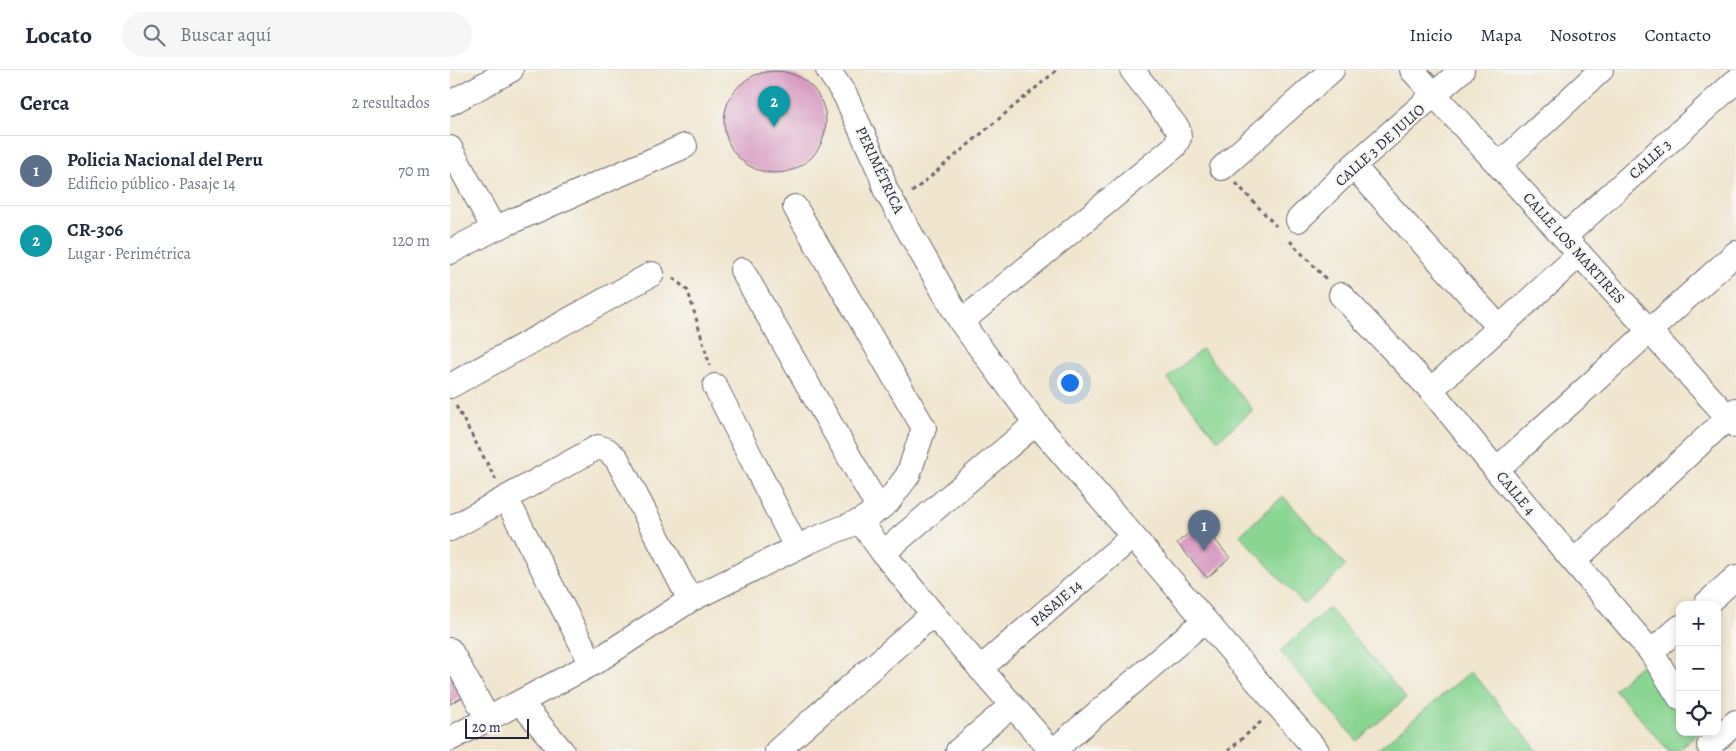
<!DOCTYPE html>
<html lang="es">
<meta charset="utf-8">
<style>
body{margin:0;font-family:Alegreya,serif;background:#f6f6f7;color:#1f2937}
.controls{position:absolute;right:15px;bottom:15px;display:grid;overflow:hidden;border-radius:10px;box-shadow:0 2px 8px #0003}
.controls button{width:45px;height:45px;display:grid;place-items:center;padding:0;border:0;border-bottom:1px solid #e0e1e3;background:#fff;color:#1f2937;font:25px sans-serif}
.scale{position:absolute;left:15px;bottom:12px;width:64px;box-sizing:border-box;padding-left:5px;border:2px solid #22223b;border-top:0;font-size:14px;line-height:18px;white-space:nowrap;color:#22223b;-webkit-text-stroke:4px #f6f6f2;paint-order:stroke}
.you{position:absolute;left:619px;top:312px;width:18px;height:18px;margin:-12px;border:4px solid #fff;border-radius:50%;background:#1a73e8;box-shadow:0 0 0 8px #1a73e833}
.badge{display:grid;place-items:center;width:32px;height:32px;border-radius:50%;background:#d1495b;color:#fff;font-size:16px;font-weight:700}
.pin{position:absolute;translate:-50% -41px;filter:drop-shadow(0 1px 2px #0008)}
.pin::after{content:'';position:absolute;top:26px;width:18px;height:15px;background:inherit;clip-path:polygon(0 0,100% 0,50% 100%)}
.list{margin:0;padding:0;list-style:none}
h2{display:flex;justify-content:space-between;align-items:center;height:65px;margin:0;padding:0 20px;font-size:21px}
h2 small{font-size:16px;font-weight:400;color:#747a83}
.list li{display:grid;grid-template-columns:32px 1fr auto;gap:15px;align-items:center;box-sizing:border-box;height:70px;padding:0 20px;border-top:1px solid #e0e1e3}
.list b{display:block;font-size:19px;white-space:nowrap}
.list p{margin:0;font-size:16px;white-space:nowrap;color:#747a83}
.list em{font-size:16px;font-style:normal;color:#747a83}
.icon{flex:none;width:28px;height:28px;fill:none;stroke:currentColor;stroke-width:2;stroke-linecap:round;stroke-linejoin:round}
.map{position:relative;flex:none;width:1286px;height:681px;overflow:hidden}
header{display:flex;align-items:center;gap:30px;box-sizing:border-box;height:70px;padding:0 25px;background:#fff;border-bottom:1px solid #e0e1e3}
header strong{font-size:24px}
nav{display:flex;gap:28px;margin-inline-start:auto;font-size:18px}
.search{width:350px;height:45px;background:#f6f6f7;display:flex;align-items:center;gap:12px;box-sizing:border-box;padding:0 18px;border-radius:28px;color:#747a83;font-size:19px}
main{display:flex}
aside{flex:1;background:#fff}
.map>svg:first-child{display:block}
.green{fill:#8ad592;stroke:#567c66}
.building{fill:#d79ac1}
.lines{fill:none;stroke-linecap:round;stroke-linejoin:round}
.minor-casing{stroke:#6a666e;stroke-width:26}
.path{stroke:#6a666e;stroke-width:3;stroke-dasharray:4 4;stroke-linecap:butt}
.minor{stroke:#fff;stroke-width:24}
.labels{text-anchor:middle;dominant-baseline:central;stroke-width:4.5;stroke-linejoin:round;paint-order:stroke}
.street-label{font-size:15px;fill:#22223b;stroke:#f6f6f2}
</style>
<header>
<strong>Locato</strong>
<div class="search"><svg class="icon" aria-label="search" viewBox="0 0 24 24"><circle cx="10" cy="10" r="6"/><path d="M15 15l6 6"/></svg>Buscar aquí</div>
<nav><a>Inicio</a><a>Mapa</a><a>Nosotros</a><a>Contacto</a></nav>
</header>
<main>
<aside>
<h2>Cerca<small>2 resultados</small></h2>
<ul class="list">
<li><span class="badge" style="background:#5c6f8a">1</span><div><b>Policia Nacional del Peru</b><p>Edificio público · Pasaje 14</p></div><em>70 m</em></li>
<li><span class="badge" style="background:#0f9aa8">2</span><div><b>CR-306</b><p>Lugar · Perimétrica</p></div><em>120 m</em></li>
</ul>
</aside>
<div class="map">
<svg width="1286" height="681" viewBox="0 0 1286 681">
<rect width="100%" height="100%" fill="#f6f6f2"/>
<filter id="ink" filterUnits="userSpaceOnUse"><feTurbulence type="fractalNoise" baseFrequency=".02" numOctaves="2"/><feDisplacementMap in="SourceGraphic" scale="10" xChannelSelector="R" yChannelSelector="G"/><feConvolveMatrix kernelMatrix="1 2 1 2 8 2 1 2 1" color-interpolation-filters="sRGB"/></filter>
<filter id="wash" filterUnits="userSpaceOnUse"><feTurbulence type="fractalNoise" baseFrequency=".0096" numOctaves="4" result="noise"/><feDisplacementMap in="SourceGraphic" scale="20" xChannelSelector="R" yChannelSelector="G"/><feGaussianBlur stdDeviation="1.12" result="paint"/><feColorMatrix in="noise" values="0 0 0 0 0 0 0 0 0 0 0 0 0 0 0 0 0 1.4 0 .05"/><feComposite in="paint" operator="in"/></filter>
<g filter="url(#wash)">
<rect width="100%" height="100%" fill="#f0e5ce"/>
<!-- green -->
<path class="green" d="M752,279L803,340L768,370L717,308Z
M833,426L896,496L854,535L790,465Z
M879,538L956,628L907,671L830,581Z
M1202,585L1230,617V662H1249L1228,681H1219L1164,619Z
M1021,601L1088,681H926Z"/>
<g id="blocks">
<!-- building -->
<path class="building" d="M274 52a51 51 0 1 1 102 0a51 51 0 1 1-102 0Z
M751,453L780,488L757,508L727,473Z
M3,604L15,626L0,634V606Z"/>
</g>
</g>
<g filter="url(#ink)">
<use href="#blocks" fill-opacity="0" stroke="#6a666e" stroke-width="1"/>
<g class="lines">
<!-- minor casing -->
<g class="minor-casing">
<path id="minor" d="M378,0L395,25L431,104L435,119L511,252L586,353L867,681
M962,0L1286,356
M0,33L61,0
M0,78L44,159
M1049,95L1151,0
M903,96L1050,258
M772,98L882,0
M848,150L903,96L1012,0
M1114,167L1286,11
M0,182L44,159L235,76
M292,200L429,439
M891,225L981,320L1046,400L1201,582L1230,628
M511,252L724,77L729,68L728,59L682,0
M0,316L202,204
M265,316L346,477
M981,320L1130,184
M1046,400L1286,183
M56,428L142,594
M410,451L433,483L483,544L602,681
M0,459L148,377L157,380L167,389L240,530
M433,483L586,353
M1124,491L1286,340
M1255,535L1286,507
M0,580L38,649
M1201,582L1230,557
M530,599L682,467
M70,632L112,681
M0,669L142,594L240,530L360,471L410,451L429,439L438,432L458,405L474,358L345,137
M1259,676L1286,652
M327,681L483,544
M508,681L561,636
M603,681L754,551"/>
</g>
<!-- path -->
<path class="path" d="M786,113L826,156
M462,122L607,0
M840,171L877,210
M223,208L238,221L260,296
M6,336L46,410
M778,681L813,650"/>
<!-- minor -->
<use href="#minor" class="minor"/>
</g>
</g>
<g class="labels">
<!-- street labels -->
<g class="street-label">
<text transform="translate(930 75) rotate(-42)">CALLE 3 DE JULIO</text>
<text transform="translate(1200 89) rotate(-42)">CALLE 3</text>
<text transform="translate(430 100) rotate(65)">PERIMÉTRICA</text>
<text transform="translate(1124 178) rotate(48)">CALLE LOS MARTIRES</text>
<text transform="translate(1066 423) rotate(50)">CALLE 4</text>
<text transform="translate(606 533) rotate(-41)">PASAJE 14</text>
</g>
</g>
</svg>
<div class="controls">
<button>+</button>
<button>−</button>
<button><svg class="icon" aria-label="locate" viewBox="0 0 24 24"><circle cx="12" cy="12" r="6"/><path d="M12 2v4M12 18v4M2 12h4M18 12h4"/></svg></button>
</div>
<div class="scale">20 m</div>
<div class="you"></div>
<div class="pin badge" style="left:754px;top:481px;background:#5c6f8a">1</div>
<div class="pin badge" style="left:324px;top:57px;background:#0f9aa8">2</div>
</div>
</main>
